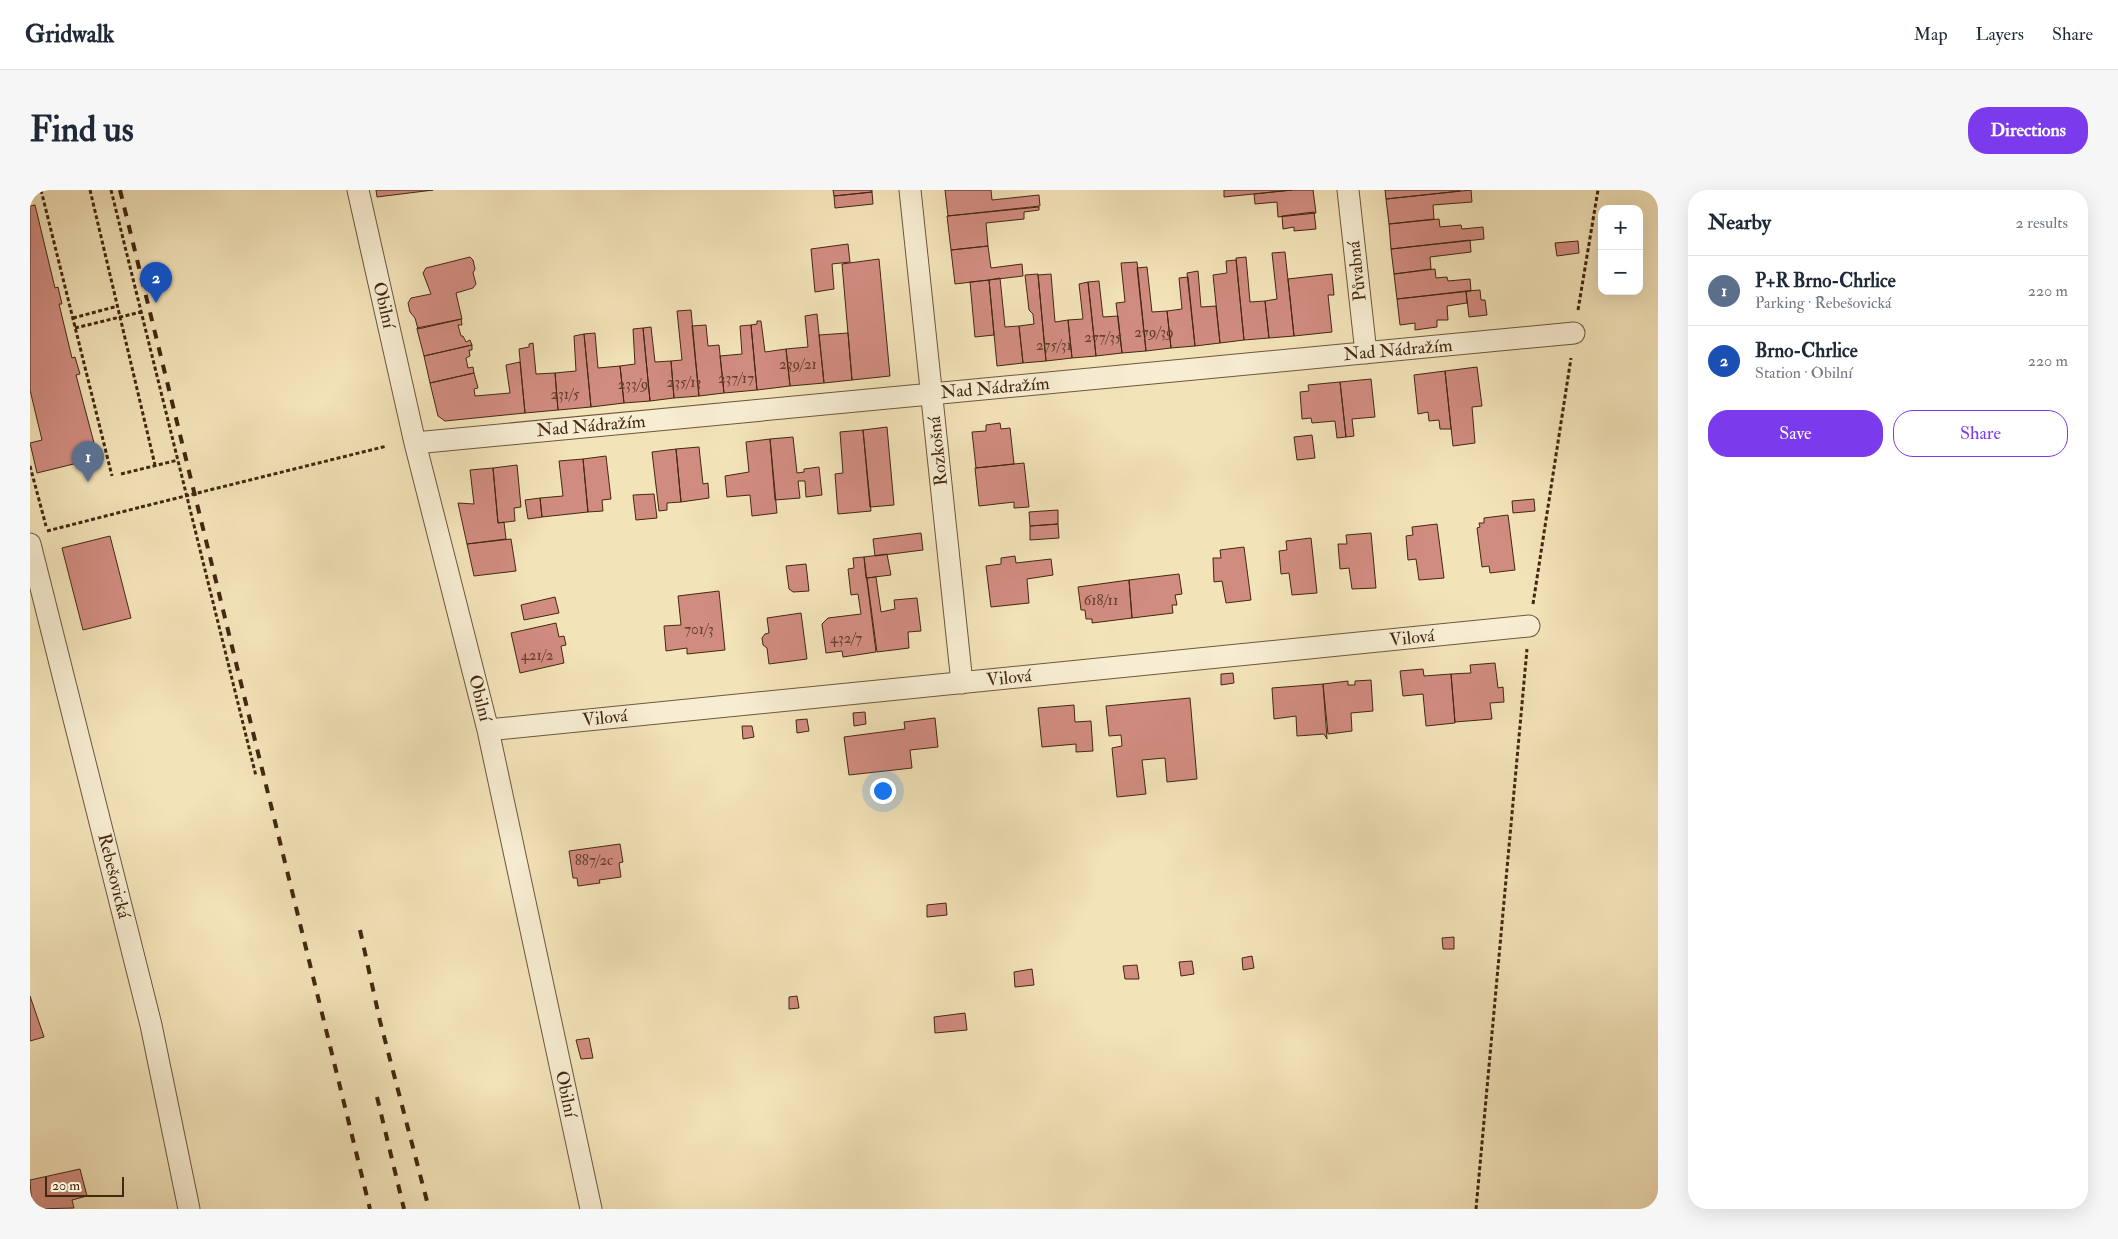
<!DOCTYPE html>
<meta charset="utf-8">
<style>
body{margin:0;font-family:"IM FELL Double Pica",serif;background:#f6f6f7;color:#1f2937}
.controls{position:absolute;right:15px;top:15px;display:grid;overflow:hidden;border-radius:10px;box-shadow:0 5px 20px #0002}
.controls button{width:45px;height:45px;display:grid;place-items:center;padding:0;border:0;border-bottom:1px solid #e0e1e3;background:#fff;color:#1f2937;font:25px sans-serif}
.scale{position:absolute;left:15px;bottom:12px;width:79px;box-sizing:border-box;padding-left:5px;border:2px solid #43270f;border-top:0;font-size:14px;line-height:18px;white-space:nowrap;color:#43270f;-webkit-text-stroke:4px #f7edd2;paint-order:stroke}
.you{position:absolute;left:852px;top:600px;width:18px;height:18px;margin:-12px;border:4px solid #fff;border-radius:50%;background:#1a73e8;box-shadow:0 0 0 8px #1a73e833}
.badge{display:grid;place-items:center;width:32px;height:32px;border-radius:50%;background:#7c3aed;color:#fff;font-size:16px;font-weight:700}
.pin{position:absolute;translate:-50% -41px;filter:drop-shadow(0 1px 2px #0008)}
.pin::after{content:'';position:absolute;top:26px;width:18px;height:15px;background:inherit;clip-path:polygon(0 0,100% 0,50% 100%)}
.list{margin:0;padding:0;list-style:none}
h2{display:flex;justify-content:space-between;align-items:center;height:65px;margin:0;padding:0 20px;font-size:21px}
h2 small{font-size:16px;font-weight:400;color:#747a83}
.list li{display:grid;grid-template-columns:32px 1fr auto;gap:15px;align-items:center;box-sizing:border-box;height:70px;padding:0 20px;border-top:1px solid #e0e1e3}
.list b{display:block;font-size:19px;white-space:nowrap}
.list p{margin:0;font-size:16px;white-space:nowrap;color:#747a83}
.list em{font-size:16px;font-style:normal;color:#747a83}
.actions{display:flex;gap:10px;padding:15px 20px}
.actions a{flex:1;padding:11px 0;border:1px solid #7c3aed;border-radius:20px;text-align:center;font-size:18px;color:#7c3aed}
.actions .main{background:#7c3aed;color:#fff}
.map{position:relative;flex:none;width:1628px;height:1019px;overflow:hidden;border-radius:20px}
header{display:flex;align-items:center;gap:30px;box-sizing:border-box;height:70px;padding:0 25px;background:#fff;border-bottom:1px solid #e0e1e3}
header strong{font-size:24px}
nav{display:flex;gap:28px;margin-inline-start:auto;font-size:18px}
.intro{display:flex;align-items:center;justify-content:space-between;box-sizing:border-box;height:120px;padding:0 30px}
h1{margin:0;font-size:35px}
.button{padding:12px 22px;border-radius:20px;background:#7c3aed;color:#fff;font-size:18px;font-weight:700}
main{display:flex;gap:30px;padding:0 30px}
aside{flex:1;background:#fff;border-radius:20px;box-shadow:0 5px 20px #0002}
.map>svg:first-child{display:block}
.building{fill:#d18c80;stroke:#43270f}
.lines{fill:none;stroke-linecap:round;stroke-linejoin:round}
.minor-casing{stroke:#6f563a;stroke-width:23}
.path{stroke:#43270f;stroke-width:3;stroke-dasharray:4 2.5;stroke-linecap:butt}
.minor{stroke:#f7edd2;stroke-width:21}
.rail{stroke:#43270f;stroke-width:4;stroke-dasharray:9 9;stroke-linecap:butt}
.path-bridge{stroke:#43270f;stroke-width:3;stroke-dasharray:4 2.5;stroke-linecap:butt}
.labels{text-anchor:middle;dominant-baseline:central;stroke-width:4.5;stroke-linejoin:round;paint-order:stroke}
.number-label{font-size:15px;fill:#66402b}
.street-label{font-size:18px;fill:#43270f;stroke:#f7edd2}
</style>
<header>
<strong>Gridwalk</strong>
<nav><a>Map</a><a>Layers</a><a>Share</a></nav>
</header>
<div class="intro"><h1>Find us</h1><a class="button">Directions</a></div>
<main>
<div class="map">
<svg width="1628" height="1019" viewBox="0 0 1628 1019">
<rect width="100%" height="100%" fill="#f3e3b9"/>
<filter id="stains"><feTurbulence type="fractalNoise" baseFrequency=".004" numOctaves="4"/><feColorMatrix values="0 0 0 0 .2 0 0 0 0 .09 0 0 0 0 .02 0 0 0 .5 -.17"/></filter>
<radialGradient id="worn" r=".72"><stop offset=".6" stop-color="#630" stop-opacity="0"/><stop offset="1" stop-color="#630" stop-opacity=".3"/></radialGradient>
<!-- building -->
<path class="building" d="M346,0H403L347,7Z
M803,0H842V2L804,6Z
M915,0H961L962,10L1009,5L1010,16L918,26Z
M1194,0H1262L1194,7Z
M1262,0H1283L1286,23L1248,27L1247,12L1225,14L1224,4Z
M1355,0H1430V1L1356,9Z
M1441,0L1442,12L1403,15L1404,29L1359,34L1356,9Z
M842,2L843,14L805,18L804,6Z
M5,15L25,98L28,97L32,114H29L42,168L45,167L50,184L46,185L68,268L7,283L0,253L12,250L0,200V16Z
M1009,17V20L994,22V29L956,33L958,56L921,60L917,26Z
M1284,22L1286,39L1264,41V37L1253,39L1252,26Z
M1409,29L1410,37L1431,35L1432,39L1453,37L1454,49L1361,59L1359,34Z
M1440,50L1441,62L1400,67L1401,79L1364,84L1361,59Z
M1548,51L1549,63L1527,66L1525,53Z
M818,54L820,72L802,74L804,99L785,102L781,59Z
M958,56L961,78L992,74L993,86L925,94L921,60Z
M1255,62L1264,146L1239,148L1235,111L1247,109L1242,63Z
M440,67L443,70L445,79L443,83L446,94L443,98L426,103L432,129L388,139L385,128L380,122L378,113L381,108L401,104L393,83L396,78Z
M1216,67L1220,112L1235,111L1239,148L1214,150L1206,68Z
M849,69L860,186L822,190L812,74Z
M1206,70L1214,150L1190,153L1183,85L1197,83L1196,71Z
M1107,72L1116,161L1092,163L1086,113L1095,112L1091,73Z
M1117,77L1122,122L1137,121L1141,158L1116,161L1107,78Z
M1405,79L1406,88L1417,87L1418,91L1440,89L1441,101L1367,109L1364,84Z
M1168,81L1171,117L1186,116L1190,153L1165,156L1157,83Z
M1008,84L1016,171L993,173L989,136L1004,134L1003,124L999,120L995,85Z
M1021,84L1025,132L1038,130L1042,168L1016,171L1008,85Z
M1302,84L1304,105H1298L1302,142L1264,146L1258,89Z
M1158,87L1165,156L1141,158L1137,121L1152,119L1149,88Z
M970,88L975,137L989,136L993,173L967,176L959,90Z
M959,90L964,145L945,147L940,92Z
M1069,91L1073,127L1088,126L1092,163L1066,166L1058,92Z
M1058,92L1066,166L1042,168L1038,130L1053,129L1049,94Z
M1450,100L1451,110H1455L1457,125L1439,127L1436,101Z
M1436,101L1437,113L1417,116L1418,130H1407V137L1385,140V133L1370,135L1367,109Z
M661,120L669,206L644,208L641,171L652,170L647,121Z
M787,124L794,193L760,196L756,159L778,157L775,126Z
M431,129L432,135H428L431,146H433L436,152L440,150L442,155L394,166L387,139V138Z
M727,131H731L735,162L756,159L760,196L727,200L721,135L727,134Z
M676,135L678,156L689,155L694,203L669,206L662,136Z
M721,135L727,200L694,203L690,166L712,164L710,136Z
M621,137L625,172L641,171L644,208L620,211L613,138Z
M613,138L620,211L594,213L590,176L605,174L603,139Z
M565,143L568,178L590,176L594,213L561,217L554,144Z
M818,143L822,190L794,193L789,145Z
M554,144L561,217L528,220L525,183L546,181L544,146Z
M503,153L506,184L525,183L528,220L495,223L489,159L499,157V154Z
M442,155V160H439L440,166L436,168L438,178L443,177L444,183L400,193L394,166Z
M490,172L495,223L415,231L408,226L400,193L444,183L448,198L444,199L445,206L480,203L476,175Z
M1447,177L1452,216L1442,217L1445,253L1423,256L1415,181Z
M1415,181L1421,239H1410L1409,230L1399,231L1398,222L1388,224L1384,185Z
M1341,189L1345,227L1322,229L1324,246L1316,247L1310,192Z
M1310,192L1316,247L1307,248L1305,231L1282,233L1281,228L1272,229L1270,202L1279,201L1278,195Z
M970,233L971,239L980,238L984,274L946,278L942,242L956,241V235Z
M857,237L864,315L840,317L833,240Z
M833,240L841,321L808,324L805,284L813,283L810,242Z
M1282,245L1285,268L1267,270L1264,247Z
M763,247L767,283L774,282V279L789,277L792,305L776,307L775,291H768L770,308L745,310L740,249Z
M740,249L747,323L722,326L720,305L697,307L695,286L719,282L716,252Z
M669,257L673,294L678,293L679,308L651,312L646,259Z
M646,259L651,312L637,313V320L629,321L622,262Z
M576,266L581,309L572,310L573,321L558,322L553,269Z
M553,269L558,322L512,327L510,308L533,306L529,271Z
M994,273L999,317L984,318V312L949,316L945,278Z
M487,275L491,317L484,318L485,331L468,333L463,278Z
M463,278L468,333L474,332L476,349L437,354L428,313L444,314L440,280Z
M624,304L627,328L606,330L603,305Z
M510,308L512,327L498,329L495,310Z
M1504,309L1505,321L1483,323L1482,311Z
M1028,320V334L1000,336L999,322Z
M1478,325L1485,380L1460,383L1459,376L1452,377L1447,338L1450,337L1449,333H1454V328Z
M1028,334L1029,348L1000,350V336Z
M1407,334L1414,388L1389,390L1386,369L1378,370L1376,346L1383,345L1382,337Z
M891,343L893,360L845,366L843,349Z
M1341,343L1346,398L1322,399L1319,378L1310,379L1308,354H1317L1316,345Z
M80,346L101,428L53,440L32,358Z
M1281,348L1287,403L1262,405L1259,383L1251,384L1249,361L1257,360L1256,351Z
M481,349L486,381L444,386L437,354Z
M1214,357L1221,410L1196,413L1192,391L1184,392L1183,368H1191L1190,360Z
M857,364L861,385L836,388L834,367Z
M985,366L986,373L1021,369L1023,385L997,389L999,413L961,417L956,376L971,374V368Z
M834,367L846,462L813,467L812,461L796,463L792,434L798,428L831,424L828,404L821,405L818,379L824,378L823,368Z
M776,374L779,401L763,402L759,399L756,376Z
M1149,384L1152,404L1145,405L1147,415H1142L1143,423L1102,428L1099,390Z
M846,387L851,422L865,419L864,410L887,408L891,441L878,442L879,458L847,462L837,388Z
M1099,390L1102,428L1062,433V429H1056L1055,420H1051L1048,397Z
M689,401L695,460L657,464V458L636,461L634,436L651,435L648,406Z
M525,407L529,423L494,430L491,415Z
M771,423L777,469L739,474L737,458L733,455L732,448L735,444L739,443L737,428Z
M526,433L529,447L534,446L536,455L531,456L534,473L490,483L481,443Z
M1465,473L1468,498L1473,497L1474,512L1460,513L1462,529L1425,532L1421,484L1441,483L1440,475Z
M1393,479L1394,486L1421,484L1425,533L1396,536L1393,504L1373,506L1370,481Z
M1203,483L1204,493L1191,495V484Z
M1341,490L1343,521L1321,523L1322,541L1298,544L1293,494L1318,491V495H1325V491Z
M1293,494L1297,549L1294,544L1267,546L1266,526L1244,529L1242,498Z
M1160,508L1167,589L1137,592L1135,568L1112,570L1116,604L1087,607L1082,558L1092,556L1091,545L1079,546L1076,516Z
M1044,515L1045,532L1061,531L1063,561L1046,562V554L1012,557L1008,518Z
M835,522L836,534L824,536L823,523Z
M905,528L908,557L880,560L882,578L819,585L814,547L875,539L874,532Z
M777,529L779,541L767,543L766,530Z
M712,536H722L724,547L713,549Z
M590,654L593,672L589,673L591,687L569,690L570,693L548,696L547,688H543L539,661Z
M916,713L917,725L897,727V715Z
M1424,747V759H1413L1412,748Z
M1222,766L1224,778L1213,780L1212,768Z
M1162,771L1164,784L1151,786L1149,772Z
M1107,775L1109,789H1095L1093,776Z
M1002,779L1004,795L985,797L984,782Z
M0,806L14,847L0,851Z
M767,806L769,818L759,819V807Z
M935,823L937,840L905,843L904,827Z
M559,848L563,868L551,869L546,850Z
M50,979L57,1006L42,1010L44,1018L2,1019L0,990Z"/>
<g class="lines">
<!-- minor casing -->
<g class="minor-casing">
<path id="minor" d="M328,0L385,253L458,540L561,1019
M880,0L932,493
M1318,0L1336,163
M385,253L1544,143
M0,354L121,835L159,1019
M458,540L1499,436"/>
</g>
<!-- path -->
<path class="path" d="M11,0L82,286
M60,0L125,275
M81,0L226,586
M1548,120L1568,0
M43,128L88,116
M45,138L111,122
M0,276L16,336
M91,284L148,270
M17,341L111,317
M1503,414L1541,168
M1446,1019L1497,459"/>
<!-- minor -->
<use href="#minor" class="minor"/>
<!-- rail -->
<path class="rail" d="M90,0L340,1019
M330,740L350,831L399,1019
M347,907L374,1019"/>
<!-- path-bridge -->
<path class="path-bridge" d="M111,317L357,256"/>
</g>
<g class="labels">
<!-- number labels -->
<g class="number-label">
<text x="1124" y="142">279/39</text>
<text x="1073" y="147">277/35</text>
<text x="1024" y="155">275/31</text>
<text x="768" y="174">239/21</text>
<text x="706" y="188">237/17</text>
<text x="654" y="192">235/13</text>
<text x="603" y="194">233/9</text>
<text x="535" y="204">231/5</text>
<text x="1071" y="410">618/11</text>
<text x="669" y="439">701/3</text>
<text x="816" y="448">432/7</text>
<text x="507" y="465">421/2</text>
<text x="564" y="670">887/2c</text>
</g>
<!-- street labels -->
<g class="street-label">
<text transform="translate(1327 81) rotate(-96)">Půvabná</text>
<text transform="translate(354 115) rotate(77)">Obilní</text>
<text transform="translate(1368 160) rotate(-5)">Nad Nádražím</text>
<text transform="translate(965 198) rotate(-5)">Nad Nádražím</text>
<text transform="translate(561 236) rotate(-5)">Nad Nádražím</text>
<text transform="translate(908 261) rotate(-96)">Rozkošná</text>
<text transform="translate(1382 448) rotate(-6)">Vilová</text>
<text transform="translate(979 488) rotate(-6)">Vilová</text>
<text transform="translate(450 508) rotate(76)">Obilní</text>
<text transform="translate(575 528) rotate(-6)">Vilová</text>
<text transform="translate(84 686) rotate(76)">Rebešovická</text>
<text transform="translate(536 904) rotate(78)">Obilní</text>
</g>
</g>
<rect width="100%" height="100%" filter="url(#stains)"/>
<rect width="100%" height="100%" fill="url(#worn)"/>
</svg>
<div class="controls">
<button>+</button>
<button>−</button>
</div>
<div class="scale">20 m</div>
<div class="you"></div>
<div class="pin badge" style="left:58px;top:292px;background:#5c6f8a">1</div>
<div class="pin badge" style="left:126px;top:113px;background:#1a4fb4">2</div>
</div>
<aside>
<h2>Nearby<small>2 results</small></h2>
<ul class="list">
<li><span class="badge" style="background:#5c6f8a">1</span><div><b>P+R Brno-Chrlice</b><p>Parking · Rebešovická</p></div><em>220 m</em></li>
<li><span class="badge" style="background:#1a4fb4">2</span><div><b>Brno-Chrlice</b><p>Station · Obilní</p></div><em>220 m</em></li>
</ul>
<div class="actions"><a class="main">Save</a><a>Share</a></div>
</aside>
</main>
